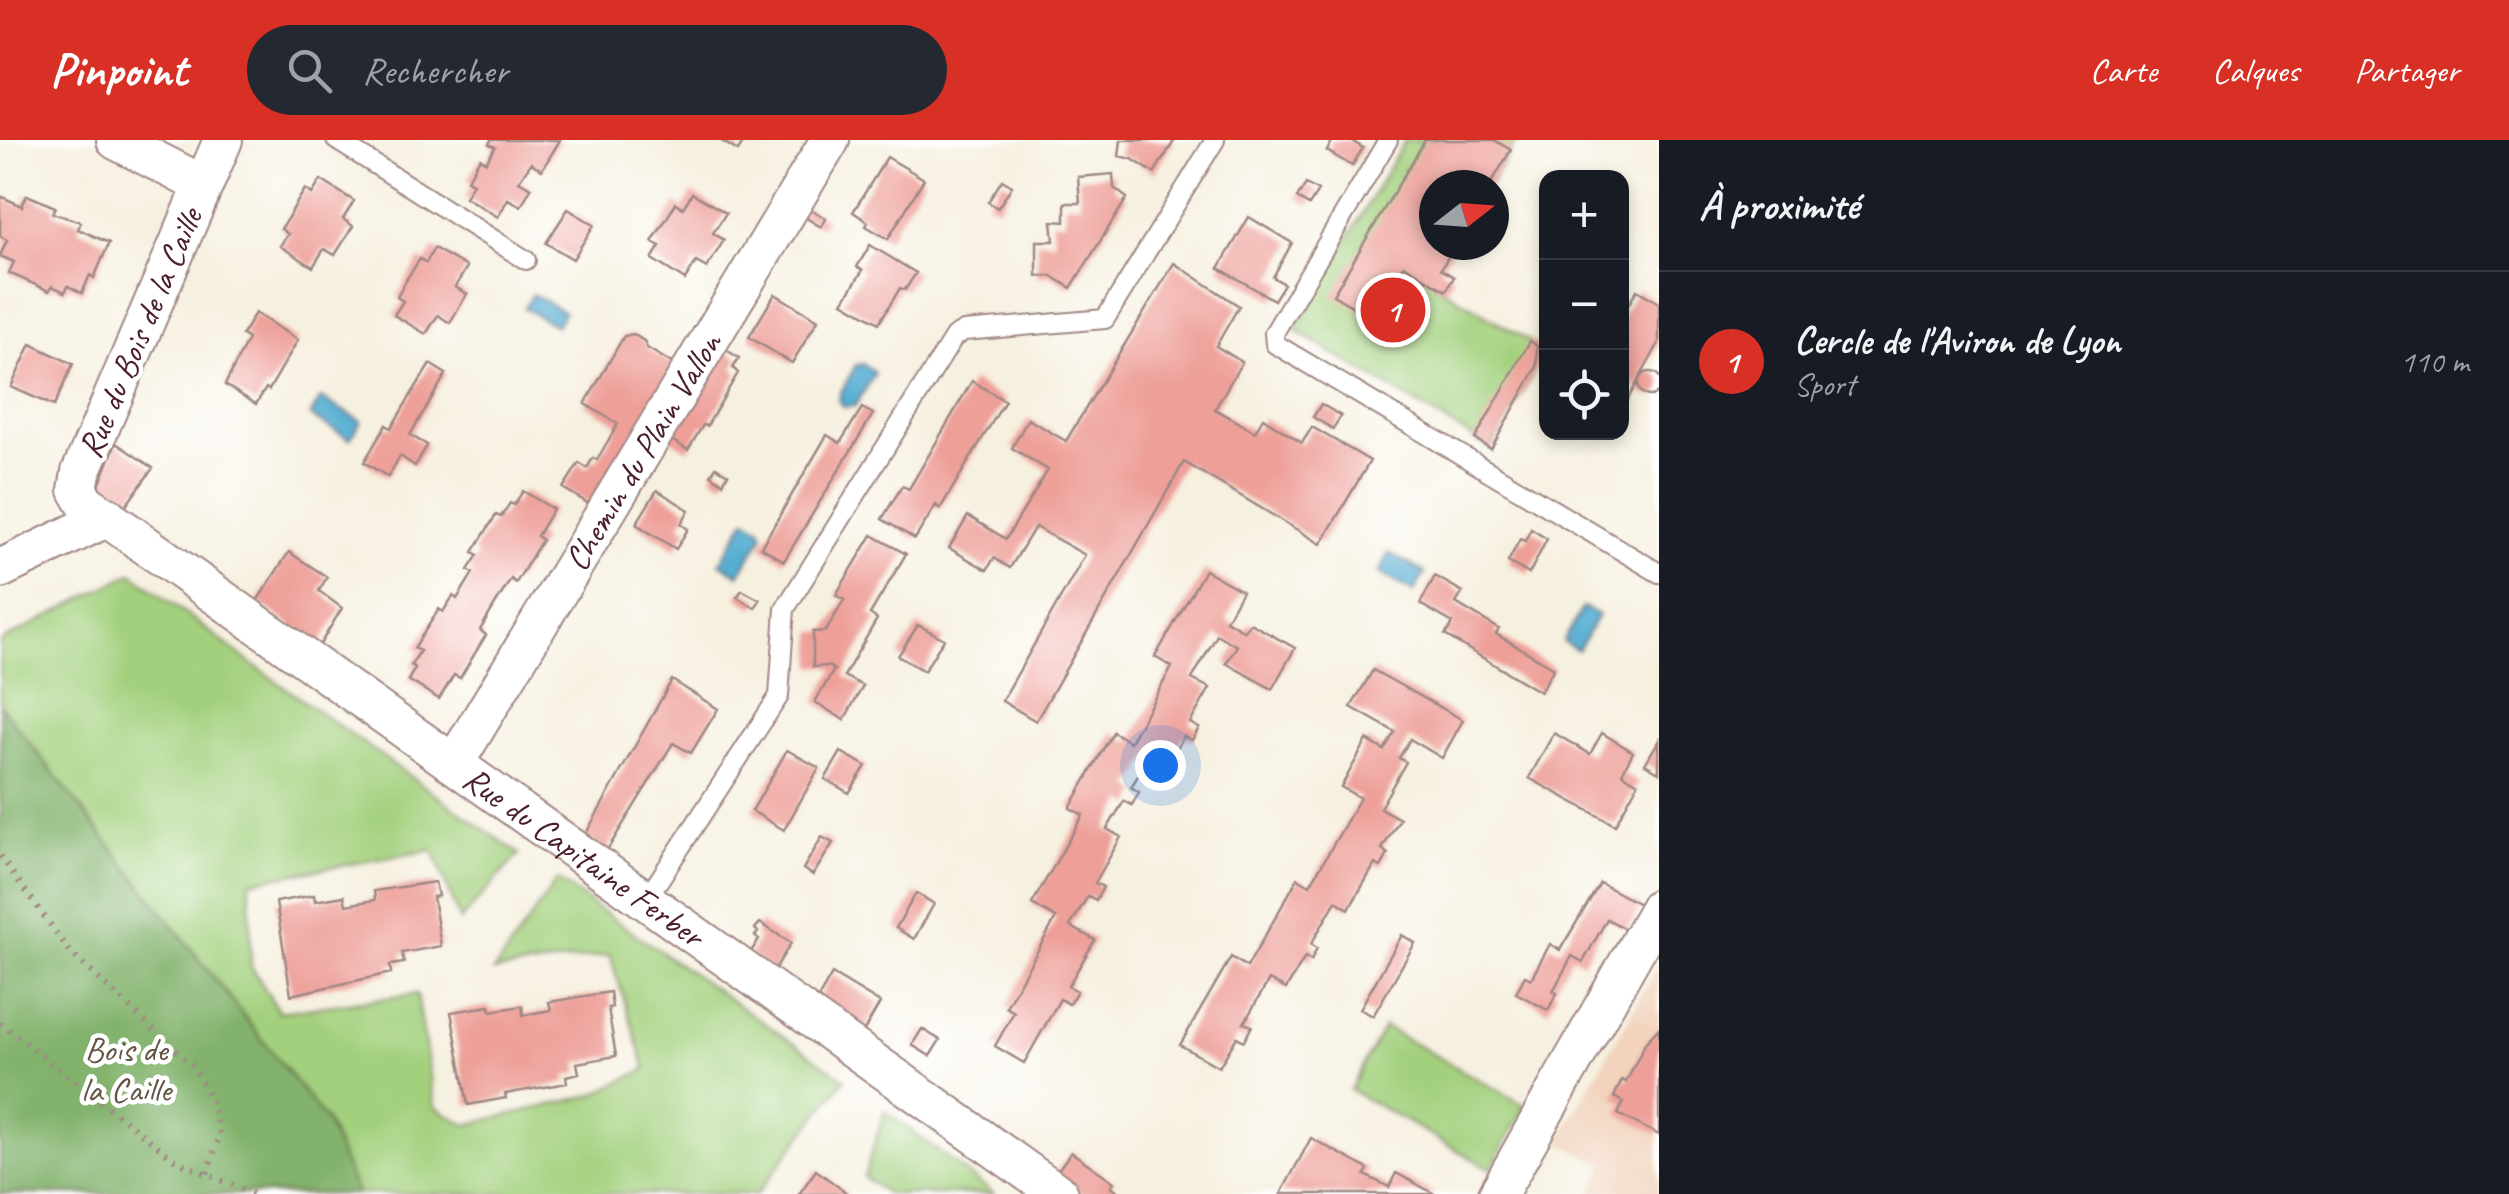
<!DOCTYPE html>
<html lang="fr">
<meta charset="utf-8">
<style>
body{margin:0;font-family:Caveat,sans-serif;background:#242831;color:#f1f3f6}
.controls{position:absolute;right:30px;top:30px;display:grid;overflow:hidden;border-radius:20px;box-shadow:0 5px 15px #0003}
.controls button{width:90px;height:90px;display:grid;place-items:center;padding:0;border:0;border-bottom:2px solid #363941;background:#171b24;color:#f1f3f6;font:50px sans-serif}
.compass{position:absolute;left:1419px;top:30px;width:90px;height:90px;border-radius:50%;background:#171b24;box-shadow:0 5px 15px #0003;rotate:73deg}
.you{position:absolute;left:1160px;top:625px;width:35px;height:35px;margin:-25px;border:8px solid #fff;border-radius:50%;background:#1a73e8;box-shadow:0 0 0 15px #1a73e833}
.badge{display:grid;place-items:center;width:65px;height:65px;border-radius:50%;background:#d93025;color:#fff;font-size:32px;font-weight:700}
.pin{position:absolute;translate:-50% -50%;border:5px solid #fff;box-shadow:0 2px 10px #0006}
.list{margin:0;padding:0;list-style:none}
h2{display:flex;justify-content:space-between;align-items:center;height:130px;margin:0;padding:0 40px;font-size:42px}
h2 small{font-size:32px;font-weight:400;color:#9ea1a6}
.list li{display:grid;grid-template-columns:65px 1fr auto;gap:30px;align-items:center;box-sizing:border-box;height:180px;padding:0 40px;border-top:2px solid #363941}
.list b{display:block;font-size:38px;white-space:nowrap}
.list p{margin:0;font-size:32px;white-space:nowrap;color:#9ea1a6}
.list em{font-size:32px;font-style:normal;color:#9ea1a6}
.icon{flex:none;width:55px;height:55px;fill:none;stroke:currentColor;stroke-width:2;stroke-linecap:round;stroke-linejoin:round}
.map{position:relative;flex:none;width:1659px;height:1054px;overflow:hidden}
header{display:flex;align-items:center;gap:60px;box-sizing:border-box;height:140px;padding:0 50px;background:#d93025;color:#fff}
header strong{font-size:48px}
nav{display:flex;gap:55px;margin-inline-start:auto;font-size:35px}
.search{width:700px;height:90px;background:#242831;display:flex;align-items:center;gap:25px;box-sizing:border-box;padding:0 35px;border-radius:55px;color:#9ea1a6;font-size:38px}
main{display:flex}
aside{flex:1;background:#171b24}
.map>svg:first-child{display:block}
.built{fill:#f2d4be}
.green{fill:#a3d07d;stroke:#767854;stroke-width:2.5}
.forest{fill:#82b26c;stroke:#66684c;stroke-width:2.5}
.water{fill:#54add1;stroke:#4f667e;stroke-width:2.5}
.building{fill:#ee9f98}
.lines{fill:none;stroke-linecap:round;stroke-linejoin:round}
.lane-casing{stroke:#a08885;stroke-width:22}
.street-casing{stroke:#a08885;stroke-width:42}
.path{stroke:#a08885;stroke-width:6;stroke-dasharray:2.5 8;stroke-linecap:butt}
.lane{stroke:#fff;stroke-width:18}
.street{stroke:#fff;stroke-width:38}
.labels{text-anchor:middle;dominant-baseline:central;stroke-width:9;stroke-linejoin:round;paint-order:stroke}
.street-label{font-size:35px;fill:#4a1f2b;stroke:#fff}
.park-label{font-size:35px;fill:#655444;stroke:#fff}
</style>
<header>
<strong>Pinpoint</strong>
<div class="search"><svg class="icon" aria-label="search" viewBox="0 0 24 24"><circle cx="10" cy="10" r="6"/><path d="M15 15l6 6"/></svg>Rechercher</div>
<nav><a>Carte</a><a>Calques</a><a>Partager</a></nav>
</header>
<main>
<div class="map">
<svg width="1659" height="1054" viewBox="0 0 1659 1054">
<rect width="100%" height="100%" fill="#fff"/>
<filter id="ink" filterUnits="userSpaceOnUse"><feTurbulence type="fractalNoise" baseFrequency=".01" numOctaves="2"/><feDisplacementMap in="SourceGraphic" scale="20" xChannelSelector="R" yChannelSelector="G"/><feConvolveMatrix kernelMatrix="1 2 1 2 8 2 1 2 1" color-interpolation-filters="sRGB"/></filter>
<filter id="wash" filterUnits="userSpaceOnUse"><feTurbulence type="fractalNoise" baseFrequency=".0048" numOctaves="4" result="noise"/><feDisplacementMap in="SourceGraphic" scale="40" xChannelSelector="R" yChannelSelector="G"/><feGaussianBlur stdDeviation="2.25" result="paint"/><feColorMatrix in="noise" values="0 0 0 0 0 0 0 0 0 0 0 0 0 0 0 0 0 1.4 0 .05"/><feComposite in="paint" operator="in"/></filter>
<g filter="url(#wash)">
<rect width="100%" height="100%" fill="#f6f0df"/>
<!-- built -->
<path class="built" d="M1659,824V1054H1590L1605,1025L1558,1002Z"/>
<!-- green -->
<path class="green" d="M1405,0H1517L1490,45H1434L1433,143L1537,206V227L1491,309L1295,190Z
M132,433L256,527L519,714L460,781L433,710L250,741L251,826L279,872L417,854L435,967L466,985L593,955L646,929L610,815L494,831L557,740L845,939L757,1054H357L326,981L0,565V502Z
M1384,887L1526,966L1491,1029L1350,950Z
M885,971L994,1054H995H887L864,1037Z"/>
<!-- forest -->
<path class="forest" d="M0,565L326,981L357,1054H0Z"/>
<!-- water -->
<path class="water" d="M533,154L564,172L556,186L524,168Z
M863,224L875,233L855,266L844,267L839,261L840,254L856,225Z
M321,258L361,281L350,299L310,276Z
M746,379L761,388L763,396L739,435L720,423Z
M1389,413L1425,433L1414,452L1379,433Z
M1583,467L1598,475L1578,510L1563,502Z"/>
<g id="blocks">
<!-- building -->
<path class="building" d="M491,0H560L542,30L531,23L519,41L531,48L521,66L508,59L498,77L465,57L473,43L467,40L480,18L486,22L495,7L489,4Z
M720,0H745L738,11Z
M1121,0H1175L1154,33L1132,19L1119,16Z
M1333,0H1350L1363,8L1352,26L1327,11Z
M1425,0H1494L1511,10L1490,45H1434V105H1455L1441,129L1454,137L1446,151L1404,125L1384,158L1408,172L1396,192L1333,155Z
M887,17L924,39L888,99L866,86L868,82L853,72Z
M1113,34L1114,48L1127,58L1071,148L1052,136H1037V101H1054L1052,81L1065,82V63H1080L1078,37Z
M321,40L354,61L343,79L353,86L335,115L324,109L313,127L280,106L288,94L281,89L305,49L312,54Z
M1002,40L1012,46L998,68L988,62Z
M1306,44L1318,51L1309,65L1297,58Z
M692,53L726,73L713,93L724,100L707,128L696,122L685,140L652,119L660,106L652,102L676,63L683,68Z
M27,55L55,67L52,73L81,82L78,89L109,103L94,138L90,135L82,153L68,146L65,152L52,146L49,151L9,133L14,122L0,116L7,100L0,96V56L22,66Z
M805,66L826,79L821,87L800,74Z
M568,69L594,85L573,119L546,103Z
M1249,77L1292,103L1273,137L1284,144L1274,160L1219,128Z
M870,105L916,133L905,150L900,148L879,183L843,162L863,130L857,127Z
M434,108L467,127L455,147L467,154L450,183L438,175L426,194L394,175L403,161L397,157L408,137L420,119L426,123Z
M1174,123L1239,166L1216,206L1242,222L1215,269L1255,292L1263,278L1302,303L1312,287L1370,321L1321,404L1184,322L1036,581L1002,561L1085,415L1035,387L1010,428L994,418L987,430L949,408L968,376L1006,399L1048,330L1012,308L1028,279L1066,301Z
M1637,150L1659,163V203L1622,270V176Z
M775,154L818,180L792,223L749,197Z
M255,173L298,200L269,250L266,248L256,264L225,245L248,199L242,195Z
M633,194L644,201L647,208L675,225L591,365L563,348L579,323L587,328L593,318L597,320L618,284L585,264L624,196Z
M1530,201L1537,206V227L1491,309L1475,299Z
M31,204L73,224L54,266L11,247Z
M720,206L739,218L733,228L738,233L707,286L703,285L688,310L665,296Z
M430,224L446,234L410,295L427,305L415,326L400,316L388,337L364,322L386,285L391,288Z
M1638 244a12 12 0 1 1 24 0a12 12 0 1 1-24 0Z
M972,241L1005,261L940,369L936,365L915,399L882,379L902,346L909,349Z
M1321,264L1341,276L1333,289L1313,277Z
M862,268L873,274L784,421L761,407L827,295L840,303Z
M116,303L153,328L125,367L98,348Z
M716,327L728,334L723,343L711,335Z
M657,350L689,370L681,384L688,389L676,409L636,384Z
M523,351L553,369L537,396L542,400L516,443L511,439L496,463L480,490L486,495L460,538L454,535L439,559L408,540L415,528L411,525L420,511L414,508L439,469L443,472L453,456L457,459L473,433L468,430L478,415L473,412L496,375L501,377L510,363L514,365Z
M1531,389L1547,399L1529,434L1508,422L1520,399L1525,401Z
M872,395L906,414L870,474L877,479L844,536L863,546L844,580L815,562L834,530L828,526L813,527V492L826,491L844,460L836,455Z
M289,412L327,437L319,451L342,468L319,506L257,461Z
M1205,430L1242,451L1226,480L1244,491L1250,483L1295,508L1272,549L1226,523L1237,506L1217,495L1192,539L1210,548L1190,583L1199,588L1192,600L1184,596L1168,625L1151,614L1131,647L1139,652L1132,665L1124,661L1107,689L1121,697L1095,743L1103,747L1096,760L1088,756L1070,786L1095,800L1068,846L1077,851L1069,864L1060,859L1024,923L995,906L1014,872L1006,867L1056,778L1032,764L1083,675L1070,668L1113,592L1130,602L1172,527L1155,517Z
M1435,436L1463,452L1456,463L1499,489L1496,494L1554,528L1540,552L1445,495L1453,483L1420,464Z
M742,450L760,460L755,468L737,457Z
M918,485L944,499L924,531L898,516Z
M1373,530L1463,580L1442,618L1410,599L1399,618L1406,622L1380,668L1400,679L1382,709L1388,714L1381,727L1375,724L1349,769L1336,761L1311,804L1317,808L1311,821L1305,817L1286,849L1269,840L1244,883L1252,886L1244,901L1237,897L1219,927L1180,905L1231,817L1247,827L1298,738L1310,745L1360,658L1341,647L1367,600L1384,610L1395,592L1351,567Z
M672,540L718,569L691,613L673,603L606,712L584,697Z
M1554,593L1590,614L1602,593L1633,612L1622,633L1638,643L1615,685L1529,638Z
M1659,600V632L1645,624Z
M787,610L819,628L784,690L752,671Z
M841,612L866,626L849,653L825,639Z
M822,697L833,703L813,735L803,729Z
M435,742L438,756L433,757L441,806L402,813L404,823L390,825L391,833L291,855L276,762L314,755L315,761L344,756L346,765L375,760L374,751Z
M1600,743L1641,765L1627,790L1607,779L1583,822L1572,816L1553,851L1557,853L1548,870L1516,853L1525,836L1531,839L1550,804L1560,810Z
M916,753L934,764L914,799L896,788Z
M760,783L791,803L773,832L749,815L759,799L755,796L758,792L755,789Z
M1402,795L1415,803L1373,876L1360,869Z
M832,834L880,863L861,896L816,862Z
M610,852L612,867L608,868L616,916L577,923L579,933L566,936L567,943L505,954L506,958L468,965L451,872L490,866L491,871L522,866L523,875L551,870L549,862Z
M1659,888V995L1618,974L1624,962L1614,957L1622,940L1626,942L1646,902Z
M922,889L940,900L930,916L912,905Z
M1311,998L1368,1029L1365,1035L1389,1047L1396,1033L1435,1054H1281Z
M1071,1012L1114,1042L1111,1046L1122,1054H1082L1055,1034Z
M816,1030L848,1054H799Z"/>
</g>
</g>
<g filter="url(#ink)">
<use href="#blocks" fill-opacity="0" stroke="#a08885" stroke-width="2.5"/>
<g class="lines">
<!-- lane casing -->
<g class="lane-casing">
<path id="lane" d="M336,0L526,120
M1388,0L1274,193L1275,204L1659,433
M646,760L779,556L785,469L954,197L964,191L1105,179L1215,0"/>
</g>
<!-- street casing -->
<g class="street-casing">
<g id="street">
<path d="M116,0L203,45"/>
<path id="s1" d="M223,0L81,332L78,350L85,362L1059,1054"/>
<path d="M0,429L108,377"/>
<path id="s2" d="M454,624L830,0"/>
<path d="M1498,1054L1659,768"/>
</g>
</g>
<!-- path -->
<path class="path" d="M0,716L72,814L194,927L212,962L220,995L206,1036
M0,883L178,1022L254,1054"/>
<!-- lane -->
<use href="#lane" class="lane"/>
<!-- street -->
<use href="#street" class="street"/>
</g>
</g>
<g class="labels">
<!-- street labels -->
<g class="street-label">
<text transform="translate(140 193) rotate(-67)">Rue du Bois de la Caille</text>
<text stroke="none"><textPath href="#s2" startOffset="365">Chemin du Plain Vallon</textPath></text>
<text stroke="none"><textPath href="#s1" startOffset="1005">Rue du Capitaine Ferber</textPath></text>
</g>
<!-- park labels -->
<g class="park-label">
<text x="126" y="909">Bois de<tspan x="126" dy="40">la Caille</tspan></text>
</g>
</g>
</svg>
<div class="controls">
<button>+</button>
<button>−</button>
<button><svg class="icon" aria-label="locate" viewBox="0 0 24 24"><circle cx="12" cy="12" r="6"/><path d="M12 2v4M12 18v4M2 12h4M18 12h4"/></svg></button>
</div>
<svg class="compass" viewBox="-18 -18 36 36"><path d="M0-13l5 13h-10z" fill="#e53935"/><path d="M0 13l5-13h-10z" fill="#9ea1a6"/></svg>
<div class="you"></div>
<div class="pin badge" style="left:1393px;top:170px">1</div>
</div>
<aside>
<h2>À proximité<small></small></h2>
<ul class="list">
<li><span class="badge">1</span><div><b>Cercle de l'Aviron de Lyon</b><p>Sport</p></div><em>110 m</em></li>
</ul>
</aside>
</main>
